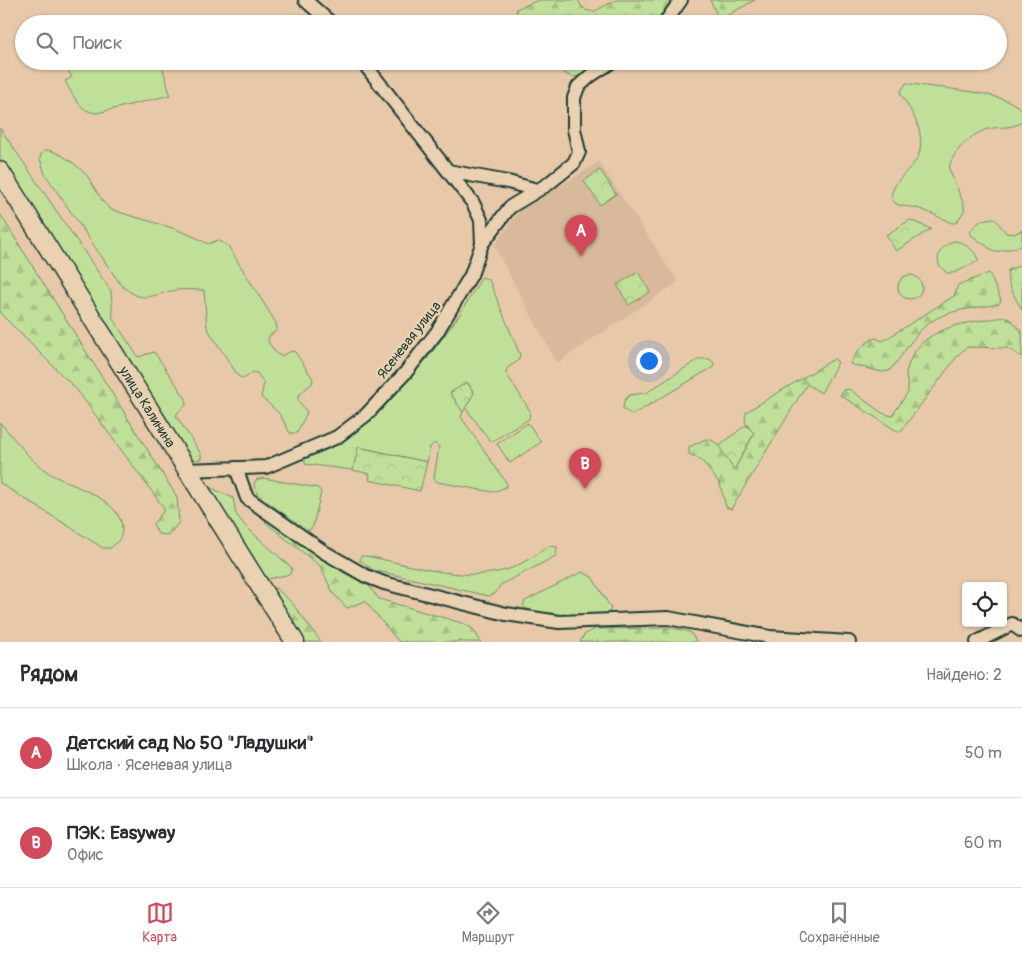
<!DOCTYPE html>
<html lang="ru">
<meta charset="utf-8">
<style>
body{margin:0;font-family:Pangolin,sans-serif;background:#f7f7f7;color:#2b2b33}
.controls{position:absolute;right:15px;bottom:15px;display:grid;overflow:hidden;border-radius:5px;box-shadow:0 1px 4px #0004}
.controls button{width:45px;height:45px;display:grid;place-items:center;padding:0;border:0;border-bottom:1px solid #e1e1e2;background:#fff;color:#2b2b33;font:25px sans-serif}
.you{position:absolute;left:648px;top:360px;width:18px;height:18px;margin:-12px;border:4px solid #fff;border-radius:50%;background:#1a73e8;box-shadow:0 0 0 8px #1a73e833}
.badge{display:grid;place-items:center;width:32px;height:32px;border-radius:50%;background:#d1495b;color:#fff;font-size:16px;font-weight:700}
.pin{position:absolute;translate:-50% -41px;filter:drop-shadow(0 1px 2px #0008)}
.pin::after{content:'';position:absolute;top:26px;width:18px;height:15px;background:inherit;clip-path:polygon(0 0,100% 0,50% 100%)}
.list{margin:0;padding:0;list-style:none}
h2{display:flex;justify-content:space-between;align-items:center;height:65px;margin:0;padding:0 20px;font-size:21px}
h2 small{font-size:16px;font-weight:400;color:#7c7c81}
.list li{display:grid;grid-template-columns:32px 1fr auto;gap:15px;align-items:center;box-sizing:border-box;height:90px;padding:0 20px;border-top:1px solid #e1e1e2}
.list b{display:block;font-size:19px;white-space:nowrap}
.list p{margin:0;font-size:16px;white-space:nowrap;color:#7c7c81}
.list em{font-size:16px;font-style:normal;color:#7c7c81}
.icon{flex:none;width:28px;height:28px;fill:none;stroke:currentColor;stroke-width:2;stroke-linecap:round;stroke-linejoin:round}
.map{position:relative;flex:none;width:1022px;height:642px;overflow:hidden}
.search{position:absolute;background:#fff;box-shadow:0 1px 4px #0004;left:15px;right:15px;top:15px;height:55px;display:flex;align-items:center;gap:12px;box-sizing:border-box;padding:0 18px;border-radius:28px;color:#7c7c81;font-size:19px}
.sheet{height:245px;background:#fff}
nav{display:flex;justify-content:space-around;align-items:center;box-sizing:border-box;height:70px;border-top:1px solid #e1e1e2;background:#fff;font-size:14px;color:#7c7c81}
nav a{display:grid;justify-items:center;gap:2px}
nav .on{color:#d1495b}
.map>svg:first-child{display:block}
.built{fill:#d8b99b}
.green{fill:#c0e099;stroke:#708e66}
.forest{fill:url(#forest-firs);stroke:#708e66}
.park{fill:url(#park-crowns);stroke:#708e66}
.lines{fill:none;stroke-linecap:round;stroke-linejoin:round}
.minor-casing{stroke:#1f3d34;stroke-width:16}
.secondary-casing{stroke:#1f3d34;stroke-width:21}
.minor{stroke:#e9d1b2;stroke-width:12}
.secondary{stroke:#e9d1b2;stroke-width:18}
.labels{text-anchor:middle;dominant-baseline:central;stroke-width:5;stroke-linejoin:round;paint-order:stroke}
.street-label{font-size:14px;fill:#1f3d34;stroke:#e9d1b2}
</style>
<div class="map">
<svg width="1022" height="642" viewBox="0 0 1022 642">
<defs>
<pattern id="forest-firs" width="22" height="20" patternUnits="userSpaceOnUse" patternTransform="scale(1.25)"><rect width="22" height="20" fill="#c0e099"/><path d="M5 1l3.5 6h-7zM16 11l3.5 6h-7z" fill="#a5c184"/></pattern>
<pattern id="park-crowns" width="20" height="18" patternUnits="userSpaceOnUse" patternTransform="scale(1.25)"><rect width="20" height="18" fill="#c0e099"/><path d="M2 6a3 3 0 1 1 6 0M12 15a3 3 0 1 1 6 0" fill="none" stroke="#a5c184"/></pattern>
</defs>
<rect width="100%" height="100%" fill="#e7c8a8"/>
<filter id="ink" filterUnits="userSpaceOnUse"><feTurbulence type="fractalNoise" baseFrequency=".02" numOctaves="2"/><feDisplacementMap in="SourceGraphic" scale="10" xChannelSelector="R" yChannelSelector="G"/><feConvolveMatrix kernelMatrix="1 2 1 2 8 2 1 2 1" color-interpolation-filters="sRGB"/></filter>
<g filter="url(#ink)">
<!-- built -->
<path class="built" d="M599,162L678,282L557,363L494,246L519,211Z"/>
<!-- green -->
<path class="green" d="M62,61H161L170,95L97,113C78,111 74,96 65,81L72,77Z
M906,83C934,89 1004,90 1022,110V122C1012,129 1000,126 988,129C972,133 951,152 949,169L964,205V211L956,223H952C940,218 928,211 916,208C909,206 899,207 894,202C883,189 914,167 918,157C927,133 912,112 900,93Z
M0,128L111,291L113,319L138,357L154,352L186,399V405L178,412L176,416L201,454V459L189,461L0,160Z
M46,150C59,151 79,166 88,177C95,188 100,200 110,209C143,221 178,226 208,244L218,240L228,246L276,323L277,330L269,336L268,342L277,354L281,356L292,351L295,352L313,379L312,383L298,396V400L307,412L297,433H290L279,413L261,397L264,383L257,373L253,372L245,378L239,377L207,328L204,290C195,290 185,289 176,290C150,295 144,305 121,285L45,174L40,159L41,154Z
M994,218L1006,233L1014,234L1022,230V246L995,252L971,235L970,232C977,222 982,219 994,218Z
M954,241C963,241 977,251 978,261L954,273H947L939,265C936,252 943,246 954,241Z
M898 287a12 12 0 1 1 24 0a12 12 0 1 1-24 0Z
M482,277L489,280L520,355L518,361L507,368L506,373L530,411L529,419L491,442L465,407L474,393L468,383L450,393L463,412L461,417L507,484L506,487L493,492L437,482L434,478L439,447L435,443L430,447L427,462L359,447L353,470L305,464V459L340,444L374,418L427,359L460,314Z
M699,359H710L714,363L713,367L632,415L623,409L624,401L630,395L646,393Z
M0,423C15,438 28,459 46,471C67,486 123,497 122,530C121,539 117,543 110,548H103L0,483Z
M528,423L541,442L510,463L497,444Z
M263,478L318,488L321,492L313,526L310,530H306L257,494L254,485L256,480Z
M207,486L233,498L236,514L246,527L292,568L290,574L264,580Z
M549,546L557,547L556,556L500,585L496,593L489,596L373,570L360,560L361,556H366C409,564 461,583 506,570C522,565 535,555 549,546Z
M582,572L592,577L611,608L608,615C595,619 531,616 523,606L525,601Z"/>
<!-- forest -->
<path class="forest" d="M539,0H578L582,7L588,11H595L616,0H672L653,24H521L516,9Z
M710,0H755L728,15L732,22L712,24L716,12Z
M547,61H598L579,76L572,77L551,66Z
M0,214L177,497L179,522L169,535L158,534L153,524L163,512L164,508L77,390L0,313Z
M1022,265V310C1016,298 1005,284 1008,270Z
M989,273L1001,300L999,304C972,309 939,309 920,331C908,343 901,359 889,371L882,372L850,364C855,353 864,343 875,338L883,341L954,296L958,285Z
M1004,317L1011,320L1022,332V357L1007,348L967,347L958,355L901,431H897L840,395L844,390L849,389L882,413L892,416L908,392C909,384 904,377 907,369C919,325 967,323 1004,317Z
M834,359L838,362L821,393L807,384L731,509L726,507L720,484L702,461L689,454V447L706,439C721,440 726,459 734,470L754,434L745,422L746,412Z
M266,519L344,573L369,586L379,599L465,624L473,629L481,642H399L365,601L347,608L333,593L320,566L265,522Z
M276,588L292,603L321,642H301L272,595L273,589Z
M673,628L690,632L697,642H580L584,635L595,629Z"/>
<!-- park -->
<path class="park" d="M600,170L616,194L600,205L584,181Z
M910,220L931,229L896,251L886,235Z
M638,272L650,292L629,305L617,285Z
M467,382L474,393L463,412L450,393Z
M746,425L754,433L734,470L719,446Z
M358,447L427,462L420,491L369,480L370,474L353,470Z"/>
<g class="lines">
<!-- minor casing -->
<g class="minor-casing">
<path id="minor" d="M305,0L332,24
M664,24L681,0
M362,61L473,203L481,220L482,244
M448,171L508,182L537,190
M236,468L247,498L324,552L366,576L384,583L506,614L559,622L668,618L770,637L849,642
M186,470L266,467L337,437L366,415L406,372L437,332L471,275L482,244L510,207L548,184L574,163L579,152L574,129V98L578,87L590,76L613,61
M977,642L1012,624L1022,631"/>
</g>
<!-- secondary casing -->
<g class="secondary-casing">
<g id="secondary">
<path id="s1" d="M0,171L295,642"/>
</g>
</g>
<!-- minor -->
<use href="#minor" class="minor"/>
<!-- secondary -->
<use href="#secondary" class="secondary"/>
</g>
</g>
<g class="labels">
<!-- street labels -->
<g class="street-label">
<text transform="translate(409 340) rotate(-52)">Ясеневая улица</text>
<text stroke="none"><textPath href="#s1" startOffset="278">улица Калинина</textPath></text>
</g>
</g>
</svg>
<div class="controls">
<button><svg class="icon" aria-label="locate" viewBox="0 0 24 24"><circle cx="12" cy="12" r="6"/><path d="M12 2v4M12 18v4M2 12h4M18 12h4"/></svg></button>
</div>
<div class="you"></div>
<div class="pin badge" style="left:581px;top:256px">A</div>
<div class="pin badge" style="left:585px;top:489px">B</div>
<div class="search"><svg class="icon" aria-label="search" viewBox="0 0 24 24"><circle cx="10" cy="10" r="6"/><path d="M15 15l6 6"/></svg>Поиск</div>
</div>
<section class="sheet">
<h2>Рядом<small>Найдено: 2</small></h2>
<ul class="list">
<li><span class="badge">A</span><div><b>Детский сад № 50 &quot;Ладушки&quot;</b><p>Школа · Ясеневая улица</p></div><em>50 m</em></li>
<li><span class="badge">B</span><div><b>ПЭК: Easyway</b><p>Офис</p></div><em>60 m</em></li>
</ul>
</section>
<nav>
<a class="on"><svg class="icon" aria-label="map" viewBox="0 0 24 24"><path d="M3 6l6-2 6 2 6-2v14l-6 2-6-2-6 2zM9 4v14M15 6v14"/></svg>Карта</a>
<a><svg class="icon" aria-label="directions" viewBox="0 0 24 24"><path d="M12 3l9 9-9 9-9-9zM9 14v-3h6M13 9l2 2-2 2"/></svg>Маршрут</a>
<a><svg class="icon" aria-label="saved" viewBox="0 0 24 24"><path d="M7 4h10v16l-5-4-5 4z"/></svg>Сохранённые</a>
</nav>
